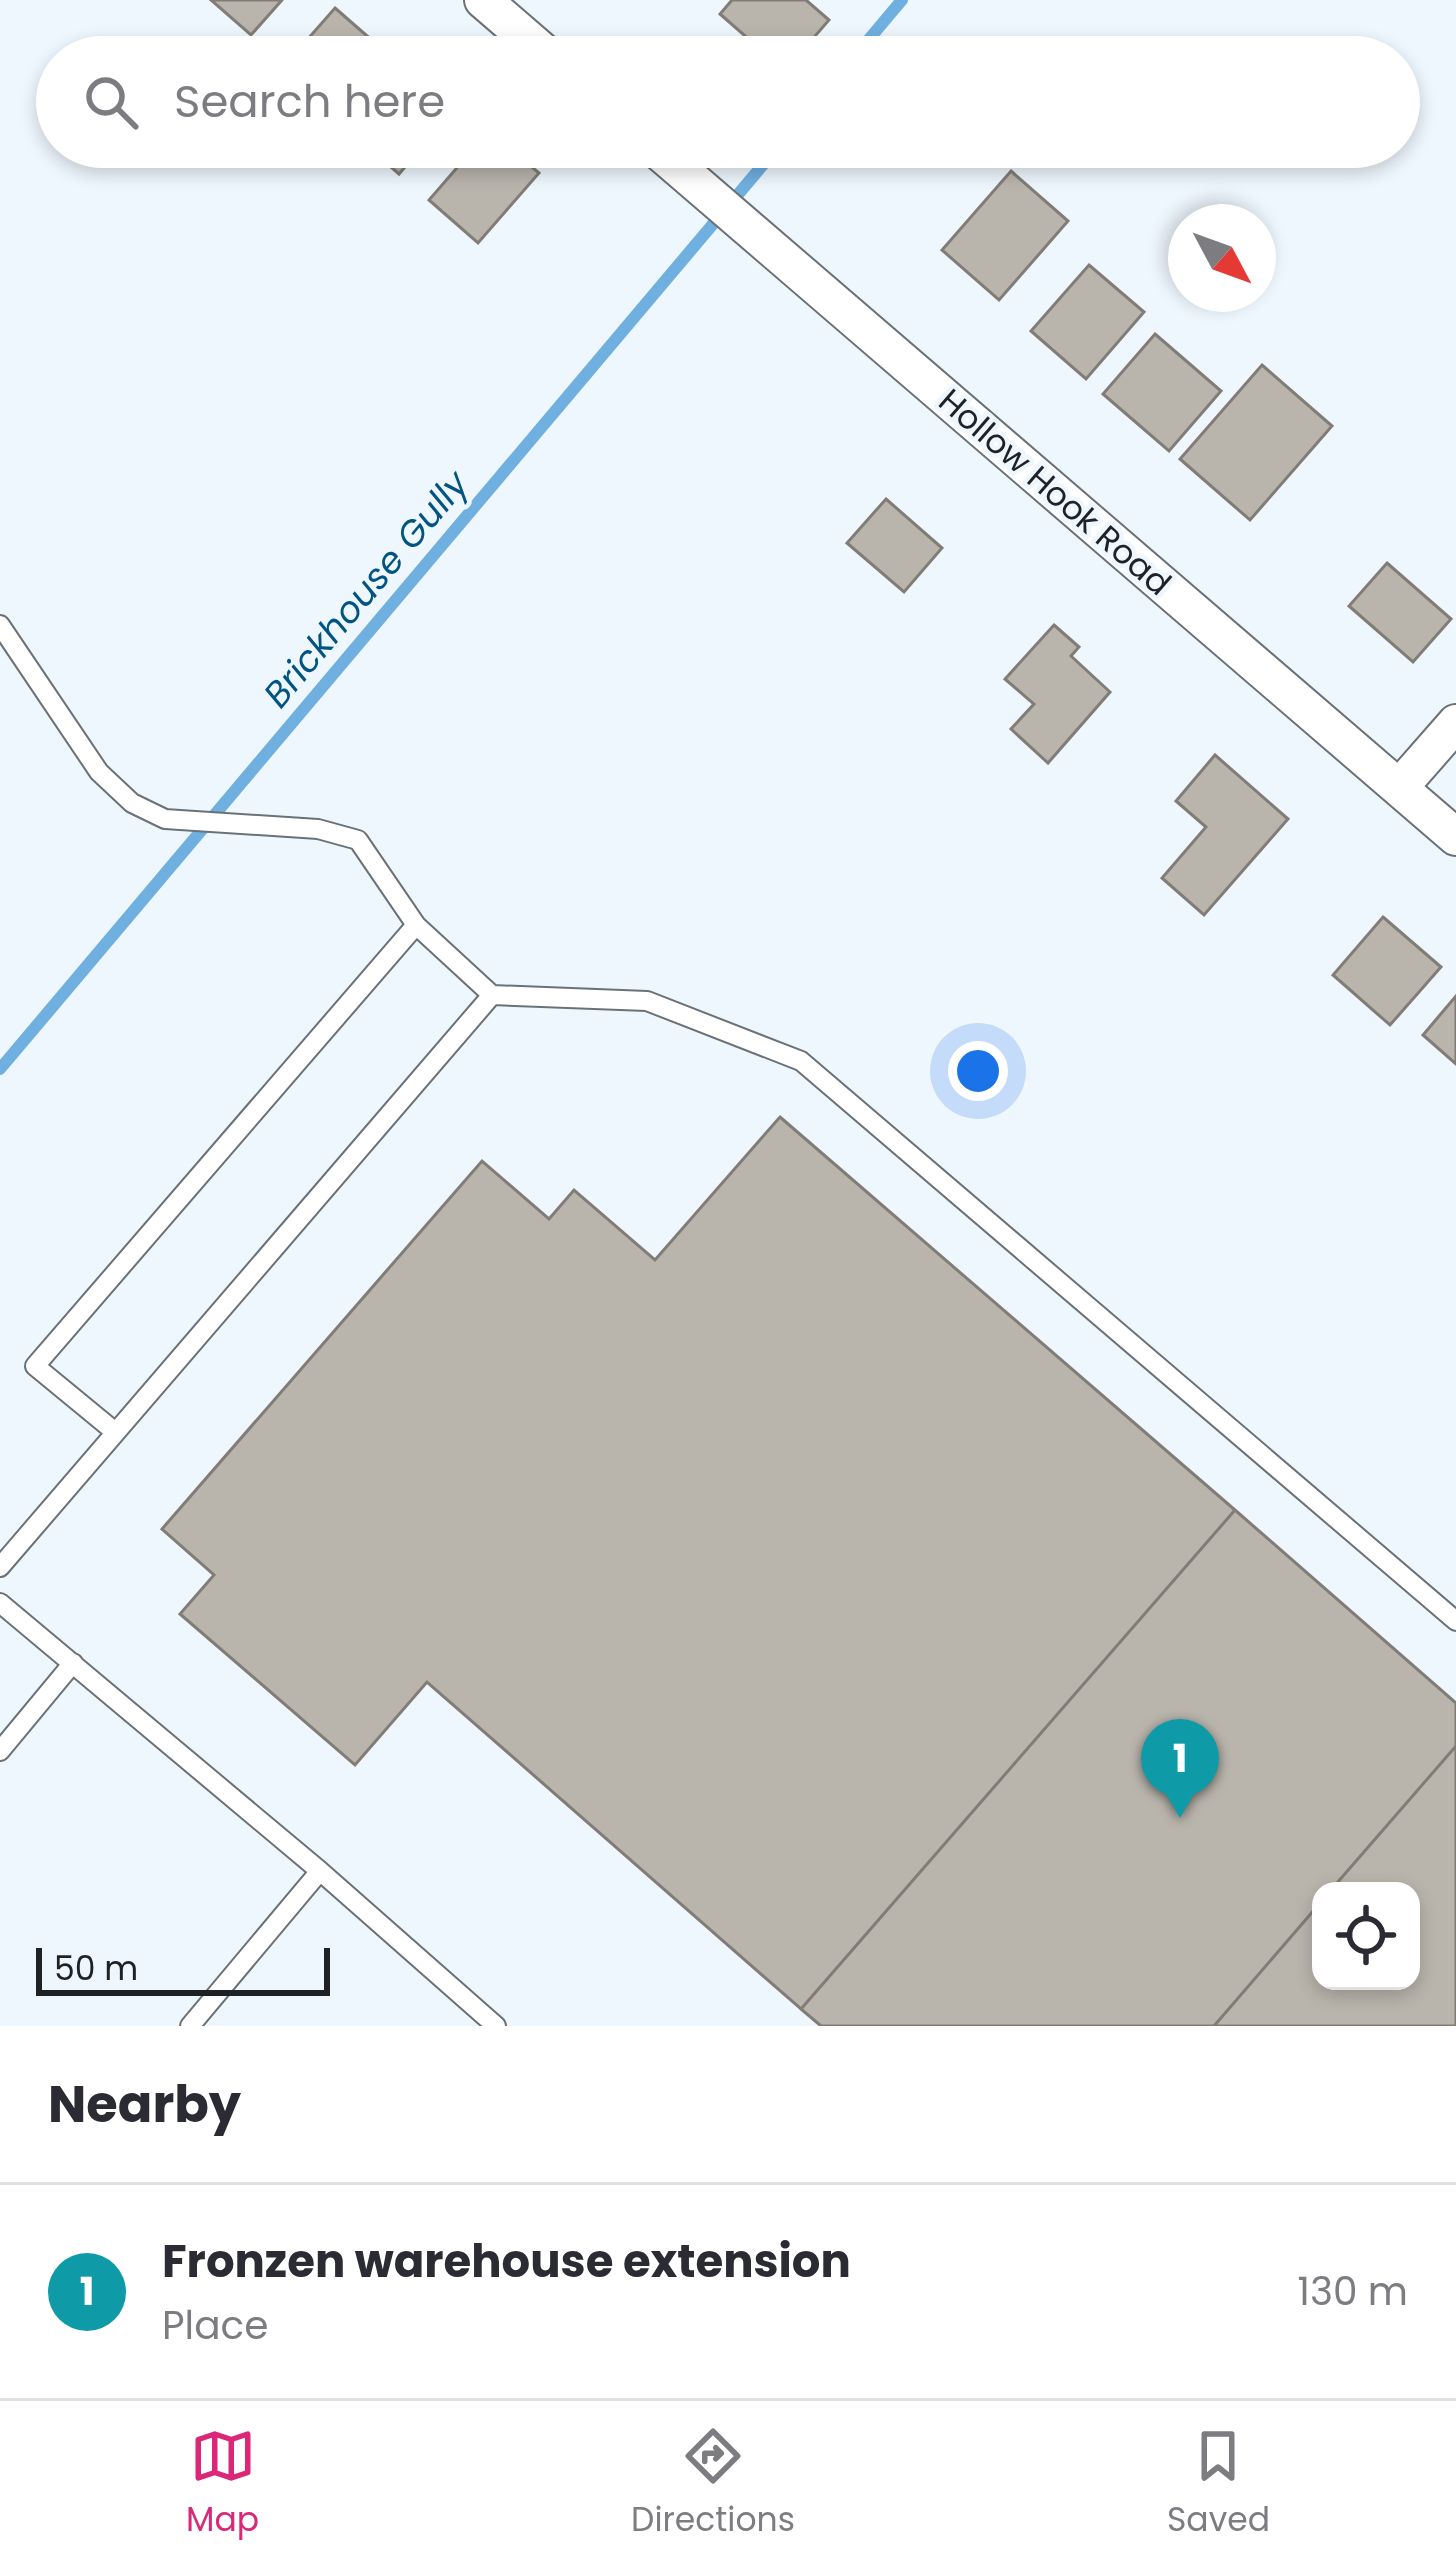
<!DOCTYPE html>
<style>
body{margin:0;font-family:Poppins,sans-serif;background:#f7f7f7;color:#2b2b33}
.controls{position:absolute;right:36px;bottom:36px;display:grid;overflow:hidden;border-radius:24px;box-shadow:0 6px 18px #0003}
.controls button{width:108px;height:108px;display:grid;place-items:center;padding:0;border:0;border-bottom:3px solid #e1e1e2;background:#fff;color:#2b2b33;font:60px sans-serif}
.compass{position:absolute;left:1168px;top:204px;width:108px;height:108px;border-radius:50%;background:#fff;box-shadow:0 6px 18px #0003;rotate:131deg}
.scale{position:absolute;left:36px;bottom:30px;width:294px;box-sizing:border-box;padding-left:12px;border:6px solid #1f2225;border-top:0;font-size:33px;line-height:42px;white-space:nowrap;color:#1f2225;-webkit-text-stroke:9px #eff7fe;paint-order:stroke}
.you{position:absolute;left:978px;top:1071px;width:42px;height:42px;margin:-30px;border:9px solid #fff;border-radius:50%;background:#1a73e8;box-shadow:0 0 0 18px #1a73e833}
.badge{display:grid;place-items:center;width:78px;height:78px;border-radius:50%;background:#db2777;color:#fff;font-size:39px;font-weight:700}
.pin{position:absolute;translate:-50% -99px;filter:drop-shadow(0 3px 6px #0008)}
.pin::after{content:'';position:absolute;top:63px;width:42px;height:36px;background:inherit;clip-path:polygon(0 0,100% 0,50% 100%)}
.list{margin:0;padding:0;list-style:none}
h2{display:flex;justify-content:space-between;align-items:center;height:156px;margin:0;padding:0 48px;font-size:51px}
h2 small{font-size:39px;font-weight:400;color:#7c7c81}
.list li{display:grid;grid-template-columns:78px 1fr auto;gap:36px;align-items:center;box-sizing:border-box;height:216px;padding:0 48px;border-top:3px solid #e1e1e2}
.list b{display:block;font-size:45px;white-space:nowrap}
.list p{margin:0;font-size:39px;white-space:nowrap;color:#7c7c81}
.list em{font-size:39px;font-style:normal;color:#7c7c81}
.icon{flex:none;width:66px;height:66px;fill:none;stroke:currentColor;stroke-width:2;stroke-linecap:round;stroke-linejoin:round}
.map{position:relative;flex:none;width:1456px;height:2026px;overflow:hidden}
.search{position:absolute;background:#fff;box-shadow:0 6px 18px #0003;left:36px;right:36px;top:36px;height:132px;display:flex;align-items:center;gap:30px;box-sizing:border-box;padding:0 42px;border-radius:66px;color:#7c7c81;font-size:45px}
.sheet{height:372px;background:#fff}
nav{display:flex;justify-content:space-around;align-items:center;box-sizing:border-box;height:168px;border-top:3px solid #e1e1e2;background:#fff;font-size:33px;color:#7c7c81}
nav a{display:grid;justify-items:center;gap:6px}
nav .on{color:#db2777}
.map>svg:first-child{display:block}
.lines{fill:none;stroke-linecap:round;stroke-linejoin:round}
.stream{stroke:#70b0e0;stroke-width:12}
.building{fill:#b9b5ad;stroke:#817d76;stroke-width:3}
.service-casing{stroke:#6a7177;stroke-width:22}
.minor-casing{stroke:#6a7177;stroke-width:40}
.service{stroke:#fff;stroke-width:18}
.minor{stroke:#fff;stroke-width:36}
.labels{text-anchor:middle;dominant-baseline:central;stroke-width:9;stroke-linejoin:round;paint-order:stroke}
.street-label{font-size:33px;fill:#1f2225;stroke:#eff7fe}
.water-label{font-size:36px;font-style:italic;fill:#025581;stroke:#eff7fe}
</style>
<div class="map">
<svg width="1456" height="2026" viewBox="0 0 1456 2026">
<rect width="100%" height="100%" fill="#eff7fe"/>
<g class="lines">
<!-- stream -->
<path class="stream" d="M854,57L902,0
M0,1069L778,147"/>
</g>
<!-- building -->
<path class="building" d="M211,0H282L251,35Z
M732,0H806L829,20L797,57H769L720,14Z
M335,8L382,49L375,57H292Z
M368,147H422L399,174Z
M475,147H508L539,173L478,243L429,200Z
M1011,171L1068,221L999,300L942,250Z
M1089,265L1144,312L1086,379L1031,331Z
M1155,334L1221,391L1169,451L1103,394Z
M1262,365L1332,426L1250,520L1180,459Z
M886,499L942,548L904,592L847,543Z
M1387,563L1451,619L1413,662L1349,606Z
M1054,625L1079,647L1071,656L1110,692L1048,763L1011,729L1034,704L1005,679Z
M1215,755L1288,819L1204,915L1162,878L1206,827L1176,801Z
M1383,917L1441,967L1390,1025L1333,975Z
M1456,996V1064L1423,1035Z
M780,1117L1235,1510L801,2009L427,1682L355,1765L180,1614L214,1575L162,1529L482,1161L549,1219L574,1190L655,1260Z
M1235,1510L1456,1703V1746L1330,1891H1321V1902L1214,2026H821L801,2009Z
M1456,1746V2026H1214L1321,1902V1981H1411V1891H1330Z"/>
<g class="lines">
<!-- service casing -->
<g class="service-casing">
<path id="service" d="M0,625L99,772L132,803L165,819L318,829L358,840L416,925L35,1366L114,1431
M416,925L492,995L647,1001L801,1061L1456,1621
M0,1567L492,995
M0,1603L320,1871L496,2026
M0,1751L73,1663
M190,2026L320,1871"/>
</g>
<!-- minor casing -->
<g class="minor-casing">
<path id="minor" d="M483,0L549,57
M654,147L1456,837
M1399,788L1456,723"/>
</g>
<!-- service -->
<use href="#service" class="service"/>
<!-- minor -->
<use href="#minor" class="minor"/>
</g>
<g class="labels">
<!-- street labels -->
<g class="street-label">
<text transform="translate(1055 492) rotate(41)">Hollow Hook Road</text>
</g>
<!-- water labels -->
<g class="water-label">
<text transform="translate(366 589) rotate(-50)">Brickhouse Gully</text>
</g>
</g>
</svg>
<div class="controls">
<button><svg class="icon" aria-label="locate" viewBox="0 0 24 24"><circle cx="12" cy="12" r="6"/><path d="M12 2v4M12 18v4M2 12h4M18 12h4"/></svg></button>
</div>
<svg class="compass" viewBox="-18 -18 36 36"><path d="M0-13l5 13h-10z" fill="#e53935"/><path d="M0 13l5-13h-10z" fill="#7c7c81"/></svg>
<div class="scale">50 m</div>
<div class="you"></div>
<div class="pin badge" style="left:1180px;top:1818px;background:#0f9aa8">1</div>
<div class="search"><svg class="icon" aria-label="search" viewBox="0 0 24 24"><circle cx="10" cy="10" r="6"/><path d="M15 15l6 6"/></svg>Search here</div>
</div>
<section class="sheet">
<h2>Nearby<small></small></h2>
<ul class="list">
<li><span class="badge" style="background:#0f9aa8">1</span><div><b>Fronzen warehouse extension</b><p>Place</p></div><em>130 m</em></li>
</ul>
</section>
<nav>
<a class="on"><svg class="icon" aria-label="map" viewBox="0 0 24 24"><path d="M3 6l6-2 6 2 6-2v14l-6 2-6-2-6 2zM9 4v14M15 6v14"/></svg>Map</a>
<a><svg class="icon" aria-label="directions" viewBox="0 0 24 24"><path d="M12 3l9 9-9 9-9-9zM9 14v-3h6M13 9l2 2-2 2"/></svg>Directions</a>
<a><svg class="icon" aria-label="saved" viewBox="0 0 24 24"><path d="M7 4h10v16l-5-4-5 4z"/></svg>Saved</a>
</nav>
